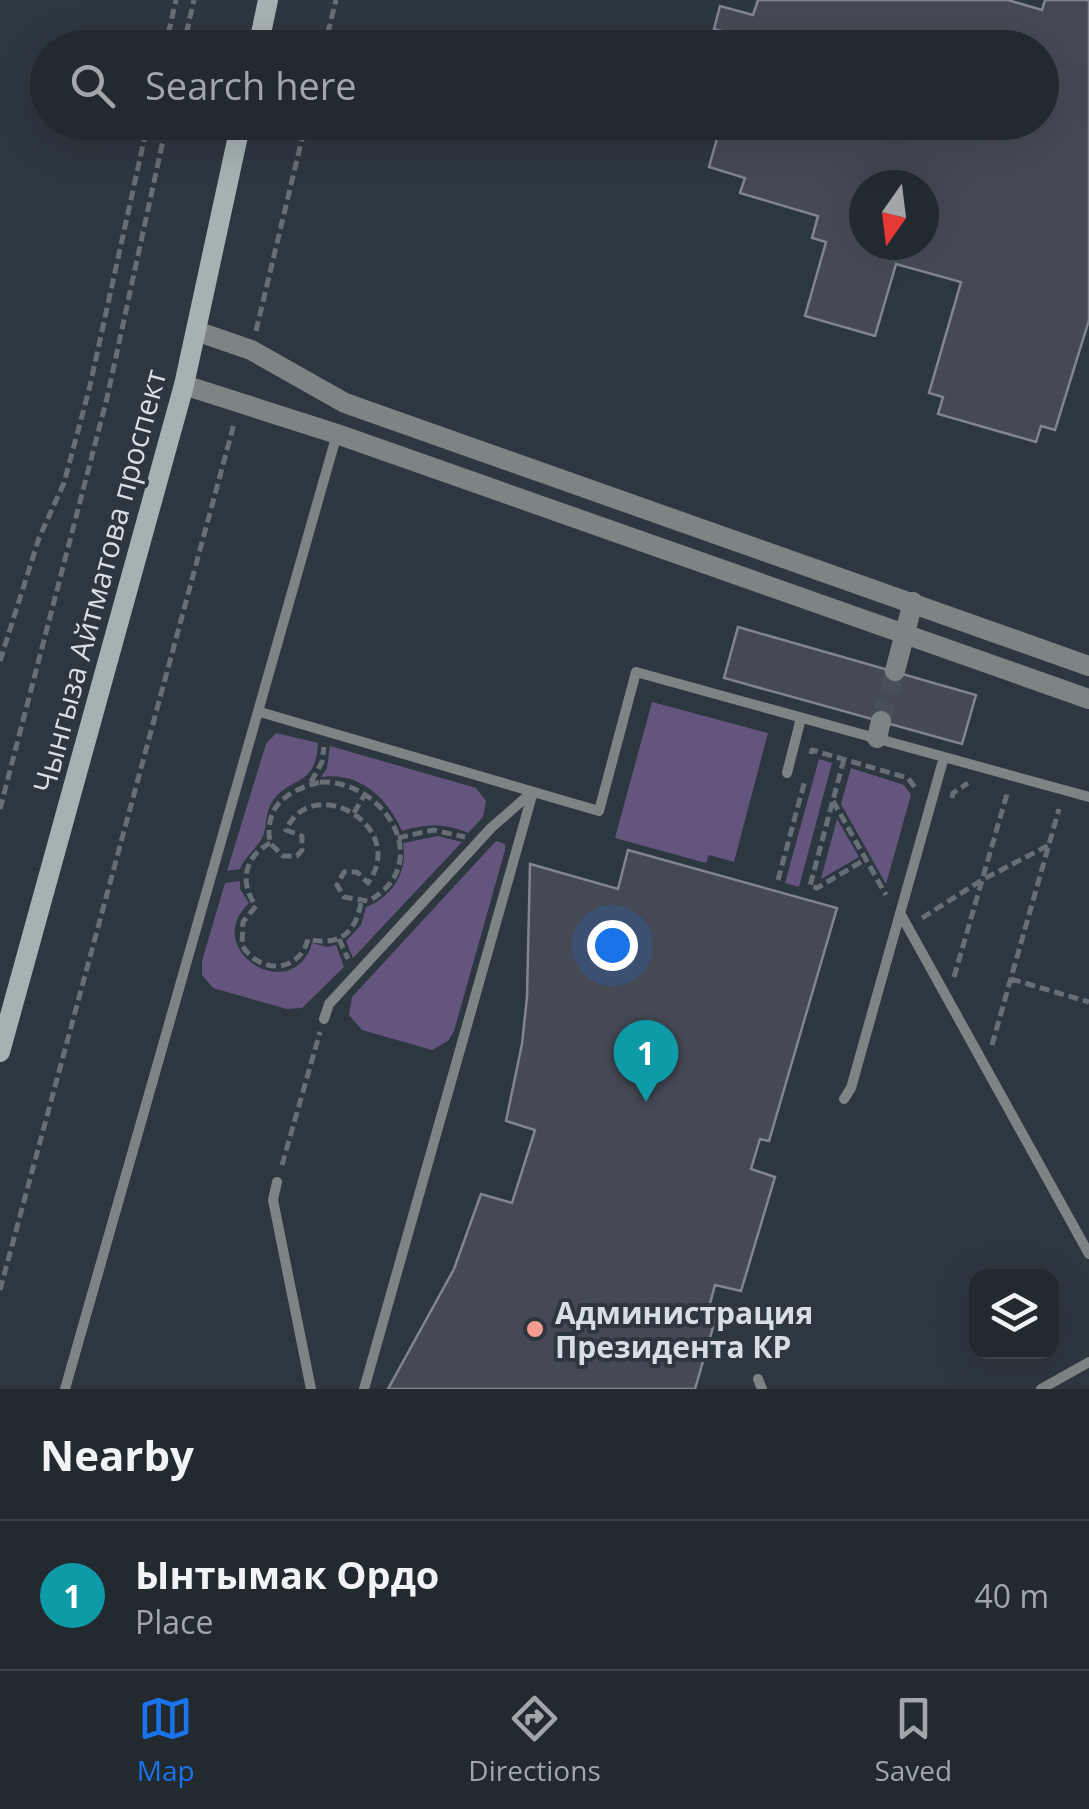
<!DOCTYPE html>
<meta charset="utf-8">
<style>
body{margin:0;font-family:"Open Sans",sans-serif;background:#2a3137;color:#f1f3f6}
.controls{position:absolute;right:30px;bottom:30px;display:grid;overflow:hidden;border-radius:20px;box-shadow:0 10px 40px #0002}
.controls button{width:90px;height:90px;display:grid;place-items:center;padding:0;border:0;border-bottom:2px solid #3f454b;background:#22292f;color:#f1f3f6;font:50px sans-serif}
.compass{position:absolute;left:849px;top:170px;width:90px;height:90px;border-radius:50%;background:#22292f;box-shadow:0 10px 40px #0002;rotate:194deg}
.you{position:absolute;left:612px;top:945px;width:35px;height:35px;margin:-25px;border:8px solid #fff;border-radius:50%;background:#1a73e8;box-shadow:0 0 0 15px #1a73e833}
.badge{display:grid;place-items:center;width:65px;height:65px;border-radius:50%;background:#1a73e8;color:#fff;font-size:32px;font-weight:700}
.pin{position:absolute;translate:-50% -82px;filter:drop-shadow(0 2px 5px #0008)}
.pin::after{content:'';position:absolute;top:52px;width:35px;height:30px;background:inherit;clip-path:polygon(0 0,100% 0,50% 100%)}
.list{margin:0;padding:0;list-style:none}
h2{display:flex;justify-content:space-between;align-items:center;height:130px;margin:0;padding:0 40px;font-size:42px}
h2 small{font-size:32px;font-weight:400;color:#a2a6aa}
.list li{display:grid;grid-template-columns:65px 1fr auto;gap:30px;align-items:center;box-sizing:border-box;height:150px;padding:0 40px;border-top:2px solid #3f454b}
.list b{display:block;font-size:38px;white-space:nowrap}
.list p{margin:0;font-size:32px;white-space:nowrap;color:#a2a6aa}
.list em{font-size:32px;font-style:normal;color:#a2a6aa}
.icon{flex:none;width:55px;height:55px;fill:none;stroke:currentColor;stroke-width:2;stroke-linecap:round;stroke-linejoin:round}
.map{position:relative;flex:none;width:1089px;height:1389px;overflow:hidden}
.search{position:absolute;background:#22292f;box-shadow:0 10px 40px #0002;left:30px;right:30px;top:30px;height:110px;display:flex;align-items:center;gap:25px;box-sizing:border-box;padding:0 35px;border-radius:55px;color:#a2a6aa;font-size:38px}
.sheet{height:280px;background:#22292f}
nav{display:flex;justify-content:space-around;align-items:center;box-sizing:border-box;height:140px;border-top:2px solid #3f454b;background:#22292f;font-size:28px;color:#a2a6aa}
nav a{display:grid;justify-items:center;gap:5px}
nav .on{color:#1a73e8}
.map>svg:first-child{display:block}
.green{fill:#64557e}
.building{fill:#454954;stroke:#818591;stroke-width:2.5;fill-rule:evenodd}
.lines{fill:none;stroke-linecap:round;stroke-linejoin:round}
.street-tunnel{stroke:#475058;stroke-width:20;stroke-dasharray:20 10;stroke-linecap:butt}
.path{stroke:#666f76;stroke-width:5;stroke-dasharray:10 5;stroke-linecap:butt}
.lane{stroke:#7d8486;stroke-width:10}
.street{stroke:#7d8486;stroke-width:20}
.secondary{stroke:#a5b1b3;stroke-width:20}
.poi-dot{fill:#f59d8e;stroke:#2d373f;stroke-width:4}
.labels{text-anchor:middle;dominant-baseline:central;stroke-width:8;stroke-linejoin:round;paint-order:stroke}
.street-label{font-size:30px;fill:#d8dee3;stroke:#2d373f}
.poi-label{font-size:30px;font-weight:bold;fill:#d8dee3;stroke:#2d373f;text-anchor:start}
</style>
<div class="map">
<svg width="1089" height="1389" viewBox="0 0 1089 1389">
<rect width="100%" height="100%" fill="#2d373f"/>
<!-- green -->
<path class="green" d="M652,702L768,733L734,862L709,855L706,863L615,838Z
M276,733L318,743C316,790 287,775 271,804C265,815 267,825 263,836C260,845 245,856 240,869L227,871L266,744Z
M330,746L476,788L486,801L483,817L468,833C445,823 426,824 402,831C388,798 359,771 321,777L327,768Z
M819,759L832,763L799,887L785,883Z
M851,768L904,785L911,795L886,884L841,804Z
M837,819L859,857L821,879Z
M438,836L462,842L353,958L346,941L361,925L366,907C393,896 408,872 403,843Z
M496,841L505,844V850L454,1031L448,1041L432,1050L362,1030L349,1015L352,997Z
M240,881V889L249,903C199,951 294,1007 312,943L327,947L336,945L344,967L302,1008L287,1009L213,988L202,975V961L225,883Z"/>
<!-- building -->
<path class="building" d="M758,0H1008L1042,10L1045,0H1089V320L1055,430L1041,426L1036,442L938,414L943,397L929,393L961,282L896,264L875,336L805,316L826,242L812,238L818,216L740,193L745,178L709,167L720,128L702,122H1042V48H743L746,38L714,29L720,6L753,15ZM864,185H924V245H864Z
M738,627L976,695L962,744L724,678Z
M628,850L837,908L769,1141L760,1139L751,1169L775,1177L741,1291L715,1285L707,1315L716,1317L695,1389H388L454,1269L481,1194L512,1203L535,1130L506,1121L522,1044L527,997L530,864L618,889Z"/>
<g class="lines">
<!-- street-tunnel -->
<path class="street-tunnel" d="M881,721L895,671"/>
<!-- path -->
<path class="path" d="M165,48L176,0
M183,48L194,0
M324,48L336,0
M256,331L306,122
M0,661L39,538L64,483L89,390L148,122
M811,754L812,750L908,778L917,790
M844,759L810,886L817,888L866,859
M311,782L322,762L324,747
M320,782C386,780 436,865 368,901L344,897L337,885L344,872H357L368,883C409,826 312,771 286,830L302,836V850L297,856H283L270,843C264,805 287,791 320,782Z
M952,798L953,793L968,783
M833,801L886,895
M0,809L107,398L167,122
M354,813L365,794
M398,838L433,830L465,837
M270,843C244,857 239,883 256,906L243,922L242,945C259,974 299,974 308,939C339,947 356,933 361,902
M778,880L805,780
M922,918L982,880L1049,845
M339,939L348,959
M954,977L1007,794
M1011,979L1089,1002
M992,1045L1059,809
M282,1165L320,1032
M0,1290L234,424"/>
<!-- lane -->
<path class="lane" d="M260,712L599,811L636,672L1089,797
M787,773L801,718
M900,913L1089,1254
M324,1019L329,1004L491,828L532,792
M844,1099L851,1088L944,757
M277,1182L273,1200L311,1389
M758,1379L762,1389
M65,1389L337,434
M364,1389L533,792
M1041,1389L1089,1362"/>
<!-- street -->
<path class="street" d="M196,331L251,350L345,403L1089,666
M184,385L337,434L1089,699
M895,671L913,602
M877,738L881,721"/>
<!-- secondary -->
<path class="secondary" d="M258,48L268,0
M0,1052L184,385L241,122"/>
</g>
<!-- markers -->
<circle class="poi-dot" cx="535" cy="1329" r="10"/>
<g class="labels">
<!-- street labels -->
<g class="street-label">
<text transform="translate(99 581) rotate(-75)">Чынгыза Айтматова проспект</text>
</g>
<!-- poi labels -->
<g class="poi-label">
<text x="555" y="1312">Администрация<tspan x="555" dy="34">Президента КР</tspan></text>
</g>
</g>
</svg>
<div class="controls">
<button><svg class="icon" aria-label="layers" viewBox="0 0 24 24"><path d="M12 4l9 5-9 5-9-5zM3 14l9 5 9-5"/></svg></button>
</div>
<svg class="compass" viewBox="-18 -18 36 36"><path d="M0-13l5 13h-10z" fill="#e53935"/><path d="M0 13l5-13h-10z" fill="#a2a6aa"/></svg>
<div class="you"></div>
<div class="pin badge" style="left:646px;top:1102px;background:#0f9aa8">1</div>
<div class="search"><svg class="icon" aria-label="search" viewBox="0 0 24 24"><circle cx="10" cy="10" r="6"/><path d="M15 15l6 6"/></svg>Search here</div>
</div>
<section class="sheet">
<h2>Nearby<small></small></h2>
<ul class="list">
<li><span class="badge" style="background:#0f9aa8">1</span><div><b>Ынтымак Ордо</b><p>Place</p></div><em>40 m</em></li>
</ul>
</section>
<nav>
<a class="on"><svg class="icon" aria-label="map" viewBox="0 0 24 24"><path d="M3 6l6-2 6 2 6-2v14l-6 2-6-2-6 2zM9 4v14M15 6v14"/></svg>Map</a>
<a><svg class="icon" aria-label="directions" viewBox="0 0 24 24"><path d="M12 3l9 9-9 9-9-9zM9 14v-3h6M13 9l2 2-2 2"/></svg>Directions</a>
<a><svg class="icon" aria-label="saved" viewBox="0 0 24 24"><path d="M7 4h10v16l-5-4-5 4z"/></svg>Saved</a>
</nav>
